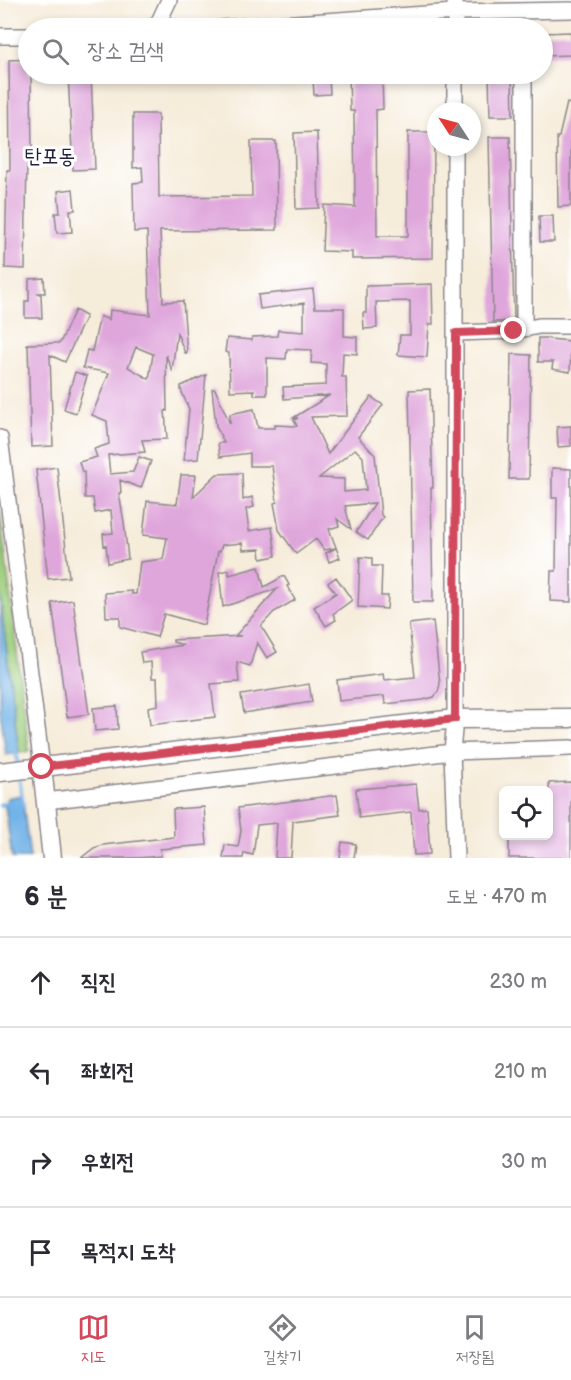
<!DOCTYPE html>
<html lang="ko">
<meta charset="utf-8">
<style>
body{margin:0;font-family:"Balsamiq Sans","Poor Story",sans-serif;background:#f2f2f3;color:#2b2b33}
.controls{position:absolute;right:18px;bottom:18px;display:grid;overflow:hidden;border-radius:9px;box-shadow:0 3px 9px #0003}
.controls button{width:54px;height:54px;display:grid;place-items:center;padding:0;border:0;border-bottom:2px solid #e1e1e2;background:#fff;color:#2b2b33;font:30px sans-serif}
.compass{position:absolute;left:427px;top:102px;width:54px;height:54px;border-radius:50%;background:#fff;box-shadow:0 3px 9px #0003;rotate:306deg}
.stop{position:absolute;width:18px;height:18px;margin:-14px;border:4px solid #d1495b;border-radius:50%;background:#fff}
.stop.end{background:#d1495b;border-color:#fff;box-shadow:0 2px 6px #0008}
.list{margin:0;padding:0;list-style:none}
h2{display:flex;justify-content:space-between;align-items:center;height:78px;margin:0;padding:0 24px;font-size:26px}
h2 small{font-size:20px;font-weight:400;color:#7c7c81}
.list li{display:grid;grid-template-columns:39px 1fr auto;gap:18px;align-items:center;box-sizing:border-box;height:90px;padding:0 24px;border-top:2px solid #e1e1e2}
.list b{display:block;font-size:22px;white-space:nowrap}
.list em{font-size:20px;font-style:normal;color:#7c7c81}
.icon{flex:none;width:33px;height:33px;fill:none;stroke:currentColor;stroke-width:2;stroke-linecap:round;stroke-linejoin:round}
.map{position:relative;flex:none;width:571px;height:858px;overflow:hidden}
.search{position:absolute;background:#fff;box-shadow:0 3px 9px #0003;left:18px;right:18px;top:18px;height:66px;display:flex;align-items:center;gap:15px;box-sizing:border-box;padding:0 21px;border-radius:33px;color:#7c7c81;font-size:22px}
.sheet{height:438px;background:#fff}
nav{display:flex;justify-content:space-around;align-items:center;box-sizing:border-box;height:84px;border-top:2px solid #e1e1e2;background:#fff;font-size:16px;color:#7c7c81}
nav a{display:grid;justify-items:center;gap:3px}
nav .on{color:#d1495b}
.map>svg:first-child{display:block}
.green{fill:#9ccd7c;stroke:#5f785c;stroke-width:1.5}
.water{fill:#73b4e8;stroke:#4a6b92;stroke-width:1.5}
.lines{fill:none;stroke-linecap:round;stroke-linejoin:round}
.stream{stroke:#73b4e8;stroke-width:4}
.building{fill:#dfa6db;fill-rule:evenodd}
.minor-casing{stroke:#8c878a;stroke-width:18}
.major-casing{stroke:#8c878a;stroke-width:21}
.minor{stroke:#fff;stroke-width:15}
.major{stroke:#fff;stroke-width:18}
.route{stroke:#d1495b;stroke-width:8}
.labels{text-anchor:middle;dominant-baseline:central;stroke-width:6;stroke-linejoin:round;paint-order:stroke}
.quarter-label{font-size:21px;fill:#22223b;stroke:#fff}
</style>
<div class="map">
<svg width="571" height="858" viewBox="0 0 571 858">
<rect width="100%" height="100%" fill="#fff"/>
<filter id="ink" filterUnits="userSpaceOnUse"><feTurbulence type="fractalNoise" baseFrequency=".0167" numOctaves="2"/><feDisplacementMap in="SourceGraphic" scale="12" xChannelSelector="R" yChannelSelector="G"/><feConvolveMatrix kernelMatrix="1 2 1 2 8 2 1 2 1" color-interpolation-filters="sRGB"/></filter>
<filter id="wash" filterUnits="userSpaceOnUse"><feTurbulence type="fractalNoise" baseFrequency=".008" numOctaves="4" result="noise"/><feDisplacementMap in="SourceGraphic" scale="24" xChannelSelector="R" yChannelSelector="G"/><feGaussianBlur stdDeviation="1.35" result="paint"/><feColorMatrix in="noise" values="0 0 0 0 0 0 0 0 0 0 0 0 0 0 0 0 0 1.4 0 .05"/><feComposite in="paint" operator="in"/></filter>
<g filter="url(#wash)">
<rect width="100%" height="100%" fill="#f6ecda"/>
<!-- green -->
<path class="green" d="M0,510L29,751L19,753L0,597Z"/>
<!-- water -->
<path class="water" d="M0,597L19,753L6,755L0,710Z
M22,795L30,858H12L5,805L7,798Z"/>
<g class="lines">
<!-- stream -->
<path class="stream" d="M16,749L18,765
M19,775L23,807
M0,805L10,803"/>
</g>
<g id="blocks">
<!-- building -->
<path class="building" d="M571,32V55L543,56V33Z
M28,59V74H31L32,157L27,158L25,269L5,268L7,170H10L9,60Z
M68,74H91L95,169L73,170Z
M349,74H382L383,109L376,110L377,236H408V132H434L433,258L352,259V252L322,251L324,205L355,207L354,111H350Z
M489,74H512L513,116H490Z
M329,77L330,94L314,95L313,78Z
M567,103L571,104V206L558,207L557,137H559Z
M133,114H158L159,197L252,196L251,141H276L277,230L160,231L163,302L183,301L187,353H185L177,333L172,370L166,355L167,411H165L167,439L142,440L145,452L108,455L110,474L133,472L139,457L151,461L141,488L120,480L121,493H119L124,522L128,559L108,563L106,545L104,546L103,534L113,533L111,510L95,513L93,498H85L84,472H82L79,462L97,457L94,449L109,444L107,421L92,415L109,373L83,368L87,350L92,351L100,316L109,320L110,310L150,315L147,231L134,232L133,183L143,182L142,167L133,168ZM136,347L153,354L149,379L128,367Z
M317,132L319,208L296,209L294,133Z
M489,137H510L514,321H513L493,322Z
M73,189L75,210H70L72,232L57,233L55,213H60L58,191Z
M539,216H553L554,242H540Z
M44,278L45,293H38L41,295L42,318H25V301H29V279Z
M432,284L433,324H429L427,357L398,355L400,335H410V301L376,302L377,328L364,329L363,313H366V286Z
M313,289L315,308H344V336L357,337V354L343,353L342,377H346L347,416L311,417L328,454L371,397L383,405L358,437L375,455L381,515L383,517L368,540L356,532L375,503L345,506L351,529L337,519L339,526L329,529L340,558L329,562L326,553L336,548L324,550L316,539L296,554L279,530L274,503L277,502L272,466H250V453L220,457L218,443H224L216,426L212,389H215L230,424V414L254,409L258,428H275V425L297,426L294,420L298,418H293L330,395L284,399L283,387L326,385V364L311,363L312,350L287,349L286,359L267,358V395H254V390L230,391L229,353L225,352L227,338L252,340V337L277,336L278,330L304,332V303L260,309L258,295ZM355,449L363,457L366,490L344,492V479L319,478Z
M75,310L86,316L65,362L50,355L53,446L31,447L28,345L26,344L60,343Z
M538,338H549V339L571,341L570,372L552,369L553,362H538Z
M511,354L531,355L529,479H509Z
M75,372L87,376L76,413L64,409Z
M206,375L198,459L184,460L189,409L181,390V386Z
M430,389L433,488H431L433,602H413L409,390Z
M571,426V446L558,447L557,427Z
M57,467L69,577L48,579L36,470Z
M552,468L571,469V602L550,601L551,571H556L557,498H552Z
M242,473L243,500L252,497L254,507L246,509L249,531L272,527L276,556L261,559L260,549L243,550L242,543L222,545L220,551H218L204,625L164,614L157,637L120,627V617H106L105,593L132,591V594H136L140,562L163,559L167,538L143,535L147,501L177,504L181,475H196L193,497L217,474Z
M360,557L372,558V566H382L381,596H388L387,609L358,607Z
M259,567L264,587L284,576L289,585L287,586L295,600L274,612L261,626L277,652L267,658L257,642L250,666L237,662L239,682L211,684L215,717L150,725L148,707L158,705L157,678H152L151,662L142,663L140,652L183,645L173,642V640L241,636L236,635L277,589L223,607L219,572L229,570V575Z
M336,577L352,600L333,614L336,620L326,626L314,607L336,593L328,583Z
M73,600L89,714L67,717L52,603Z
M433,621L440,684L438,692L434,697L423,700L385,704L384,696L339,701L337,680L383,674L384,680L415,677L409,624Z
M309,684L312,702L244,713L241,695Z
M117,706L118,729L95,731L93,708Z
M571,782V858H509V836H549V783Z
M416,784L419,809L427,808L430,854L414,855L411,812L359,818L356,789Z
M337,795L340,815L293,821L291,858H275L277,823L257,825L253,855L244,853L243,858H223L225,845L238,847L241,831L238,808Z
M204,807L207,845L160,849L161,856L137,858H81L94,848L103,845L174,837L173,809Z
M342,842L356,844L354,858H340Z"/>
</g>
</g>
<g filter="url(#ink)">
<use href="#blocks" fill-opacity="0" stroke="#8c878a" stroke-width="1.5"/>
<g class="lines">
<!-- minor casing -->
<g class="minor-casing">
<path id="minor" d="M156,28L169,0
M222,28L455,12L571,10
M455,28V0
M0,36H28
M455,74V111
M455,147V719L452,752L456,858
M524,329V74
M456,333L514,331L539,326H571
M0,438L42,767
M46,801L452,752L571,748"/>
</g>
<!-- major casing -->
<g class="major-casing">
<path id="major" d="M42,767L52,858
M0,772L455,719L571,718"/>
</g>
<!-- minor -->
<use href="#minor" class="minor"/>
<!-- major -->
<use href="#major" class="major"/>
</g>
</g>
<g class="lines" filter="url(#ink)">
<!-- route -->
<path class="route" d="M42,767L455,719L456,333L514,331"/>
</g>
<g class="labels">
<!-- quarter labels -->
<g class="quarter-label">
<text x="50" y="156">탄포동</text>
</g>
</g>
</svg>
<div class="controls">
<button><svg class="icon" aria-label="locate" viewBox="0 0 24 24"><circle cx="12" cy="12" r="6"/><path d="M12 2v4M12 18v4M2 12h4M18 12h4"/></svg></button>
</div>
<svg class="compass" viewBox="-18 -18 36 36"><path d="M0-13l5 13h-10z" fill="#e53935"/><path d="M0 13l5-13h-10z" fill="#7c7c81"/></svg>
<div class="stop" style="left:42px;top:767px"></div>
<div class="stop end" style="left:514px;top:331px"></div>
<div class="search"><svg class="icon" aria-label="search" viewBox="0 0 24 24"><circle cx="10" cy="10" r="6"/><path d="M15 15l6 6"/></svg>장소 검색</div>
</div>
<section class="sheet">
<h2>6 분<small>도보 · 470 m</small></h2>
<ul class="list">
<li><svg class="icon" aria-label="ahead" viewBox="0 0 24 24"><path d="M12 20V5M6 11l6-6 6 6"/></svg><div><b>직진</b></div><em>230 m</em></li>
<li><svg class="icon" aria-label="left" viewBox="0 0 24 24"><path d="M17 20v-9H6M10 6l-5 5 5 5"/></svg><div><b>좌회전</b></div><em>210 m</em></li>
<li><svg class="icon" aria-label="right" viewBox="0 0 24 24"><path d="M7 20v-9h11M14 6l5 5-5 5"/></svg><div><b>우회전</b></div><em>30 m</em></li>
<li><svg class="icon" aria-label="arrive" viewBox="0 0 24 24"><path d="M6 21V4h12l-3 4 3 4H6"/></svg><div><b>목적지 도착</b></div></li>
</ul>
</section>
<nav>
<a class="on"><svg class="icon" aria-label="map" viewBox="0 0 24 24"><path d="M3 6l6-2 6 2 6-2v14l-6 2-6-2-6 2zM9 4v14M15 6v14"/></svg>지도</a>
<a><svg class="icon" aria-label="directions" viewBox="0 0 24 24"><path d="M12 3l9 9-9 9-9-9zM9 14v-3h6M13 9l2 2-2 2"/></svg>길찾기</a>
<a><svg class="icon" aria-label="saved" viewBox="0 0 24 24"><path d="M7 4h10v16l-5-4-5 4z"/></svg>저장됨</a>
</nav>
